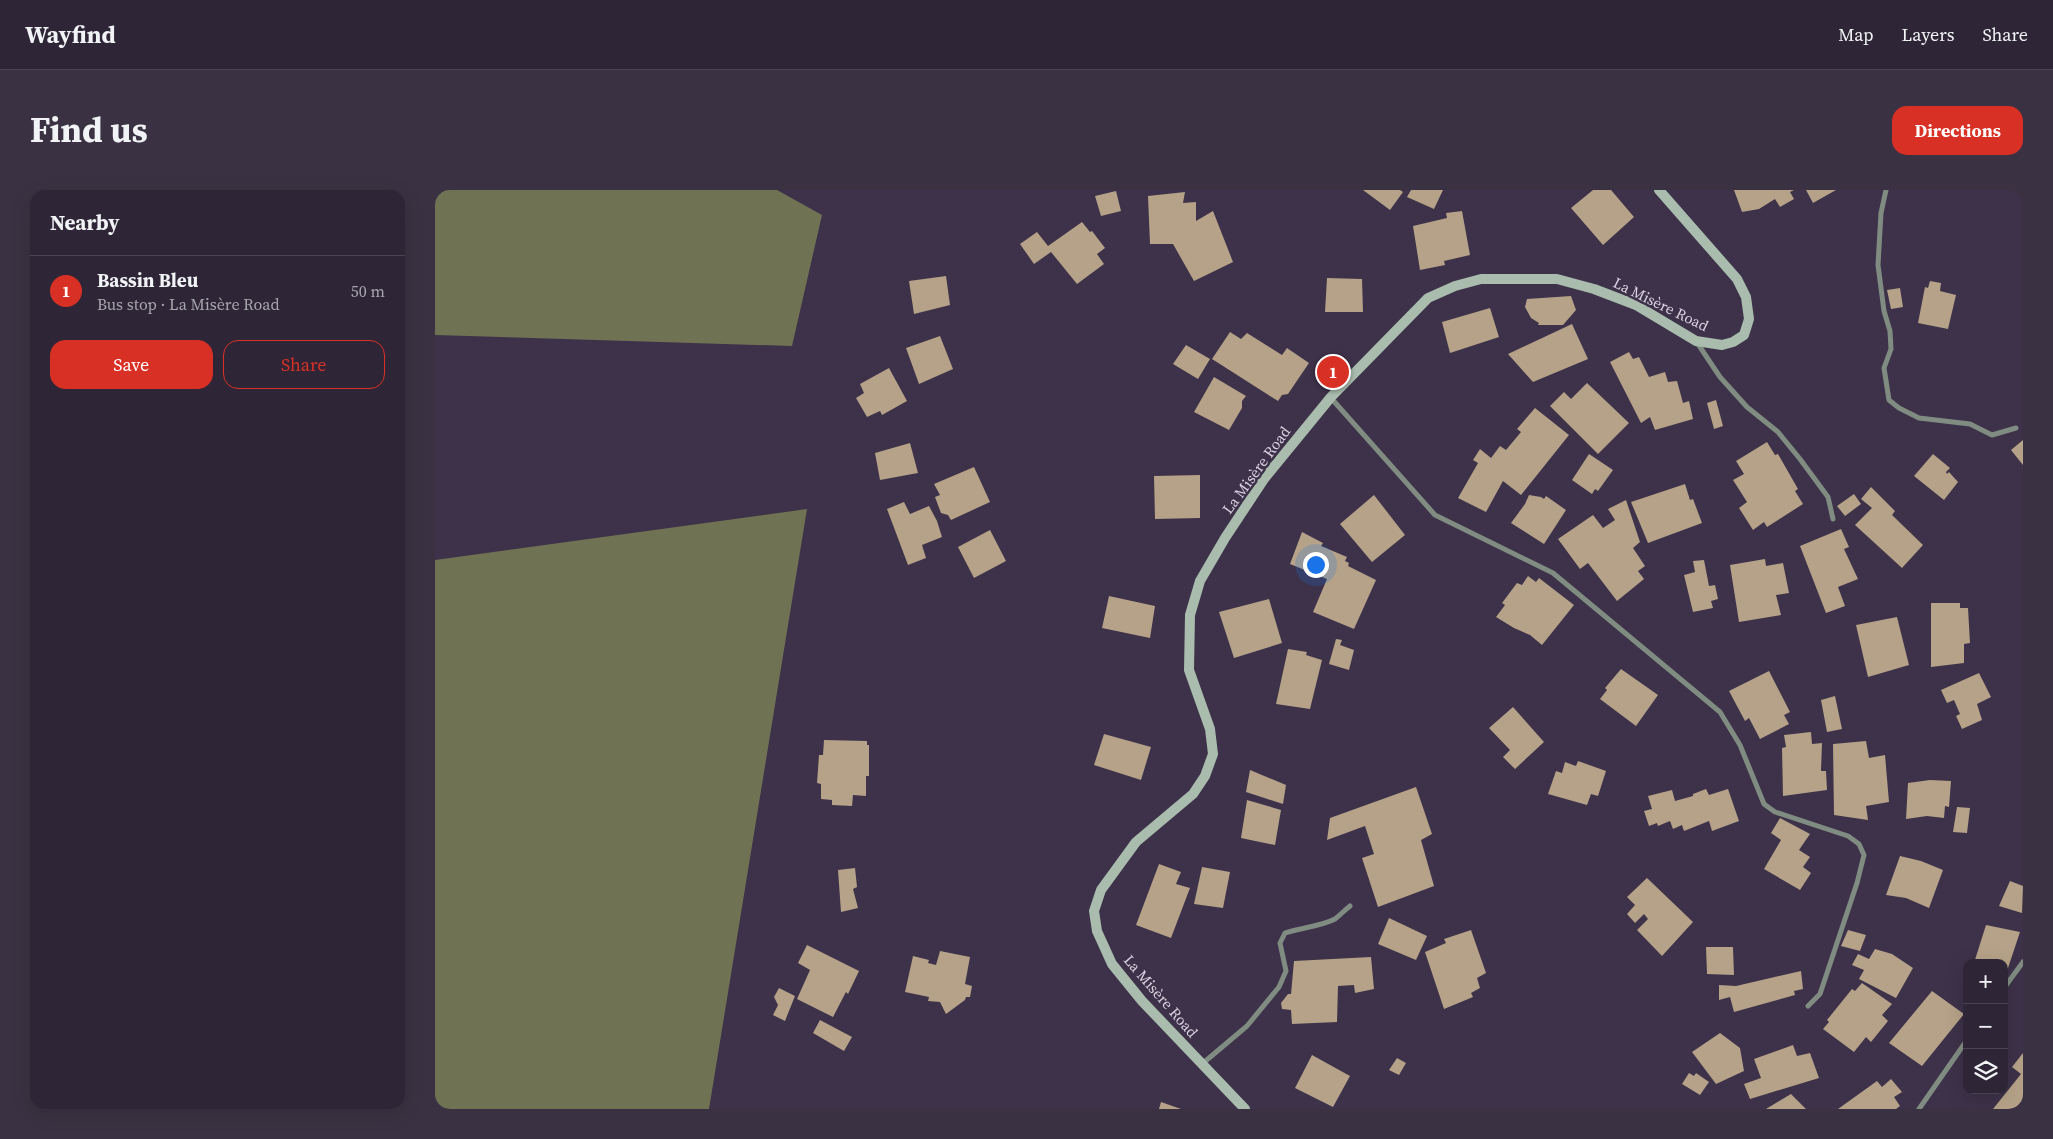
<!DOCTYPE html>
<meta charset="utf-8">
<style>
body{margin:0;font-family:"Source Serif 4",serif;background:#3a3242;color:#f1f3f6}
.controls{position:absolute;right:15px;bottom:15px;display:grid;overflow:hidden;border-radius:10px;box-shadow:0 5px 20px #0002}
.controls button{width:45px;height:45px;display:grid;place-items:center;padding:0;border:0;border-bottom:1px solid #494352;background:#2e2637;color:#f1f3f6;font:25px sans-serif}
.you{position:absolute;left:880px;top:374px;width:18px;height:18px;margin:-12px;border:4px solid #fff;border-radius:50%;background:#1a73e8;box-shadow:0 0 0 8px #1a73e833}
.badge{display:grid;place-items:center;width:32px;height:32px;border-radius:50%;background:#d93025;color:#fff;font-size:16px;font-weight:700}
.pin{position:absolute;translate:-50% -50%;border:2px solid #fff;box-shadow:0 1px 5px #0006}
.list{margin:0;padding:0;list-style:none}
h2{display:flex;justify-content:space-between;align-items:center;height:65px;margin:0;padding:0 20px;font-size:21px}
h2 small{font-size:16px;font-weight:400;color:#a7a5ad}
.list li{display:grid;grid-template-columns:32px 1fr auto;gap:15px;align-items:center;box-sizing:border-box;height:70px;padding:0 20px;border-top:1px solid #494352}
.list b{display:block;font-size:19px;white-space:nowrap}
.list p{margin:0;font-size:16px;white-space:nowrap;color:#a7a5ad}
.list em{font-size:16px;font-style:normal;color:#a7a5ad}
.actions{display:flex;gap:10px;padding:15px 20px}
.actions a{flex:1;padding:11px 0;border:1px solid #d93025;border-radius:15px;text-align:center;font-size:18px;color:#d93025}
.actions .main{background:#d93025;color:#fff}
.icon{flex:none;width:28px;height:28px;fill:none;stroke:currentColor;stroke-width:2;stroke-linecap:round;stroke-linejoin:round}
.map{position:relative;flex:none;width:1588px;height:919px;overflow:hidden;border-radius:15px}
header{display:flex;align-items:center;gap:30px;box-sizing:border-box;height:70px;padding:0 25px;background:#2e2637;border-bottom:1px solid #494352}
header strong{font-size:24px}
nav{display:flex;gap:28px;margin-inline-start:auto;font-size:18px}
.intro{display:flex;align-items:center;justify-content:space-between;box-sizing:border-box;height:120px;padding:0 30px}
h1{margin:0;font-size:35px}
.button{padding:12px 22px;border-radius:15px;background:#d93025;color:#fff;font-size:18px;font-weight:700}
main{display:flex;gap:30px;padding:0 30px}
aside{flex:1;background:#2e2637;border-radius:15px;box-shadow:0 5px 20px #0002}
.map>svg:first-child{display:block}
.forest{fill:#707254}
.building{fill:#b5a288}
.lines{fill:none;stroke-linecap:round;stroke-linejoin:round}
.street{stroke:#808c82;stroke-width:5}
.secondary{stroke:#a9bcad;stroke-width:10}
.labels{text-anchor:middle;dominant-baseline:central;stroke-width:5;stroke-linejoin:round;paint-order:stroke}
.street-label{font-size:15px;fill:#d9d3e2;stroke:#3d3249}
</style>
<header>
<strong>Wayfind</strong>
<nav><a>Map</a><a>Layers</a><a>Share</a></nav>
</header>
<div class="intro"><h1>Find us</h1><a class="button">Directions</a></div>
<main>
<aside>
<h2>Nearby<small></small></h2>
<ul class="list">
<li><span class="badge">1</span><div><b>Bassin Bleu</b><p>Bus stop · La Misère Road</p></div><em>50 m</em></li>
</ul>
<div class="actions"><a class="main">Save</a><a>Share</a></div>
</aside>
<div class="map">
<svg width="1588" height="919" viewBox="0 0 1588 919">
<rect width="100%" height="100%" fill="#3d3249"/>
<!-- forest -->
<path class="forest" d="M0,0H342L387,25L357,156L0,145Z
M372,319L274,919H0V370Z"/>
<!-- building -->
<path class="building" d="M928,0H965L968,2L955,20Z
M976,0H1008L999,19L972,7Z
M1158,0H1176L1199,27L1168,55L1136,18Z
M1299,0H1359L1355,2L1359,9L1345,17L1340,9L1324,19L1307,22Z
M1371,0H1401L1378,13Z
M681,1L686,21L666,26L660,6Z
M750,2L748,13L761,12V31L778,21L798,72L759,91L738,54H715L713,6Z
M1027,21L1035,65L1009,71L1010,75L985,80L978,36L1012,28L1011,23Z
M647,32L655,42L657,41L670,58L662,64L669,74L642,94L616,62L599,74L585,54L602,42L613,56Z
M511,86L515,115L479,124L474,91Z
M892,88L927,89L928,122H890Z
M1495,91L1506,93L1505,101L1521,105L1513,139L1483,133L1490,97L1493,98Z
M1465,98L1468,117L1456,119L1452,100Z
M1136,106L1141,120L1128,135H1103L1104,133L1096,128L1090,117L1092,109Z
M1055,118L1064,147L1015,163L1007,132Z
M1137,134L1153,169L1098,192L1073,164Z
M795,142L806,149L812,143L847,165L852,158L874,173L853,204L847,205L843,211L777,169Z
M505,146L518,179L484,194L471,158Z
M751,155L775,169L763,189L738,174Z
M1194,162L1198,169L1204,167L1214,187L1230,182L1233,192L1242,191L1248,213L1254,211L1258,229L1220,240L1215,227L1206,233L1175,172Z
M454,178L472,211L447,225L445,221L432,227L421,208L429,203L425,194Z
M779,187L811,206L807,211V218L794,240L759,222Z
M1152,193L1194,233L1163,264L1115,216L1129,202L1136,209Z
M1281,210L1288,236L1279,239L1272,213Z
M1100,218L1134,245L1086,305L1068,291L1051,322L1023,308L1043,273L1038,270L1045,259L1056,268L1065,256L1071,260L1086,242L1082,239Z
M1588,250V275L1576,260Z
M1332,252L1340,265L1343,264L1363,299L1360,301L1368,314L1332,337L1329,332L1318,340L1304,318L1312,312L1298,290L1309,284L1301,271Z
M475,253L483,283L445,290L440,263Z
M1154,264L1178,280L1163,301L1160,299L1157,304L1137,290Z
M1498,264L1515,278L1511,282L1512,284L1514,282L1523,292L1509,310L1479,286Z
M539,277L555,312L516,330L513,325L506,323L500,307L505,305L499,294Z
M765,285V328L720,329L719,286Z
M1250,294L1255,310L1258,309L1267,333L1213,353L1196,312Z
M1436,297L1460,321L1457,325L1488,355L1467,378L1420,335L1437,318L1426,309Z
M1419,304L1426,314L1410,326L1402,316Z
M939,305L970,345L937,372L905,334Z
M1094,305L1106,307L1109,309L1111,306L1131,320L1109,354L1076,333L1090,314Z
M1191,310L1205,352L1198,358L1210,376L1203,381L1209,389L1182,411L1153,373L1145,379L1123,349L1158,325L1168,338L1180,330L1173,319Z
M469,312L475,324L494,316L502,331L507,347L487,355L491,368L473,375L452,319Z
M1406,339L1414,357L1409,359L1423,389L1403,397L1410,416L1391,423L1365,356Z
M555,340L571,371L539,388L523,357Z
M867,342L888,353L886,356L912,367L910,371L914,373L913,376L941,390L919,439L878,422L892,389L855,374Z
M1330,369L1331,376L1348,373L1354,403L1341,405L1346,425L1304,432L1295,375Z
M1269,370L1274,396L1280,395L1283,409L1276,411L1278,418L1258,422L1249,385L1260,382L1258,371Z
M1093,386L1101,392L1104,388L1139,415L1107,455L1095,445L1079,438L1061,427L1070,415L1067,413L1082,393L1087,395Z
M674,406L720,416L715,448L667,438Z
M834,409L847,453L799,468L784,422Z
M1496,413H1525V418H1533L1535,453L1529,454V473L1496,477Z
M1462,427L1474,475L1433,487L1421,435Z
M901,449L907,450L905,455L919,460L914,480L894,474Z
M853,459L872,462L871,465L887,470L875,519L841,514Z
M1186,479L1223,505L1201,536L1165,509L1172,500L1170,498Z
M1334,481L1355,522L1349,525L1354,534L1325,549L1314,528L1310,531L1294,501Z
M1544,483L1556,507L1542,514L1547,530L1527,539L1521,526L1525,524L1519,510L1512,513L1506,500Z
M1400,506L1407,539L1392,542L1386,510Z
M1078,517L1109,552L1080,579L1068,567L1075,560L1054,538Z
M1376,542L1377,554L1387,553L1386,581H1391L1392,600L1348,606L1347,558L1351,557L1349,545Z
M669,544L716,557L706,590L659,575Z
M389,550L432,551V555H434V586H431V606L418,605L417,616L397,615V610L386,609V594L382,593L384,565H388Z
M1431,551L1434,568L1450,565L1454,612L1431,616L1433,630L1399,625L1398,554Z
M1143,571L1171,581L1163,606L1156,604L1152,615L1113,604L1121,581L1127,583L1130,572L1141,576Z
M815,580L851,595L848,614L811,602Z
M1495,590L1516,591L1514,617L1510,616L1509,628L1492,626L1471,629L1473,593Z
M981,597L997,644L986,650L999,696L943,717L927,668L939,664L930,636L892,650L895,628Z
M1271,599L1274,605L1293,599L1304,631L1277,641L1274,631L1249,641L1247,635L1238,639L1235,631L1223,636L1222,633L1214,636L1209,621L1217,619L1213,606L1237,600L1240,611L1258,606V604Z
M812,610L846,620L840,655L806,648Z
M1522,617L1535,618L1532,643L1518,642Z
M1345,628L1375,644L1364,660L1375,667L1368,677L1376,683L1365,700L1329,679L1346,650L1336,643Z
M1465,666L1486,671L1508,680L1494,718L1471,708L1451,705Z
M724,674L746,682L741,694L755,698L736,748L701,735Z
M767,677L795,682L788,718L759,714Z
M420,678L422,697L418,699L423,718L406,722L403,680Z
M1212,688L1258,732L1227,766L1202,740L1213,729L1209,724L1200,733L1192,724L1200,715L1192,707Z
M1575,691L1588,696L1587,723L1564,716Z
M954,728L992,746L981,770L943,754Z
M1551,735L1585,742L1570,787L1569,773H1539Z
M1036,740L1051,783L1042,788L1045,798L1036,803L1038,807L1009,819L990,762L1011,753L1009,749Z
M1413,740L1431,745L1425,761L1406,756Z
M372,755L424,781L413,804L411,802L398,827L362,809L375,780L363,773Z
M1271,757H1298L1299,785L1272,784Z
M1440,759L1457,764L1478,778L1461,808L1424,789L1429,780L1417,775L1423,764L1434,769Z
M505,761L535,767L530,794L537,796L535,807H531L530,810L511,824L505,812L493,811L494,807L470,802L478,766L494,770L493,773L501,775Z
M936,767L939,799L920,803L919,795L903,796L902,832L857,834L856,820L847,819L846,813L853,804H856L859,771Z
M1366,781L1368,799L1359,801L1360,805L1299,822L1295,807L1284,810V795L1301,796Z
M1427,793L1457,814L1447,825L1453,831L1436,852L1431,847L1419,862L1388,839L1394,832L1392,830L1417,799L1420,801Z
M344,798L360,806L350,831L338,825L343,815L339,807Z
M1497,801L1529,824L1487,876L1454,853Z
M385,830L417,847L409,861L378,843Z
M1285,843L1305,858L1309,881L1281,894L1257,862Z
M1358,855L1362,866L1375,863L1384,888L1315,909L1309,894L1326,888L1319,869Z
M1588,863V919H1558L1586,884L1577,877Z
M877,865L915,886L898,917L860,898Z
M962,868L971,873L964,885L954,880Z
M1254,883L1259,886L1261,883L1274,892L1265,905L1247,894Z
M1456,889L1467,902L1459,907L1465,916L1461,919H1403L1442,891L1447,897Z
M1356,904L1371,919H1331Z
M726,912L746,919H724Z"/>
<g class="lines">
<!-- street -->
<path class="street" d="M1451,0L1446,23L1443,75L1449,121L1455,141L1456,159L1449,178L1454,210L1464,218L1484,228L1535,234L1557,245L1581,238
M1261,151L1285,187L1312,217L1343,242L1365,269L1393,307L1398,329
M896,208L1000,325L1118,383L1285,522L1305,555L1329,614L1340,622L1413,646L1424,654L1429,665L1422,693L1385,804L1373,816
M1569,798L1588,772
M767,874L812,836L844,797L851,781L845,753L850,743C865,738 887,736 900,729C905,725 910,720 915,716
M1484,919L1532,850"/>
<!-- secondary -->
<path class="secondary" d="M810,919L707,811L677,774L662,741L659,721L666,700L701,652L758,604L770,586L778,564L775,539L754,480L755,425L765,391L790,348L829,289L896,207L993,108L1020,96L1046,89H1122L1159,99L1201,115L1261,151L1287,155L1298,152L1309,145L1314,129L1311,107L1302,89L1224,0"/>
</g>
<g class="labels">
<!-- street labels -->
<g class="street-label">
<text transform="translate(1226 114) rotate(26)">La Misère Road</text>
<text transform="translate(821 280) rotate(-54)">La Misère Road</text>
<text transform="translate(726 806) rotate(49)">La Misère Road</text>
</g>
</g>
</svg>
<div class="controls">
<button>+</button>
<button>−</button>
<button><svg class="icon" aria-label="layers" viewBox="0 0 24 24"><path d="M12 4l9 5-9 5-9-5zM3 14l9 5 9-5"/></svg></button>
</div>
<div class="you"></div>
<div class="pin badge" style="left:898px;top:182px">1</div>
</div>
</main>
